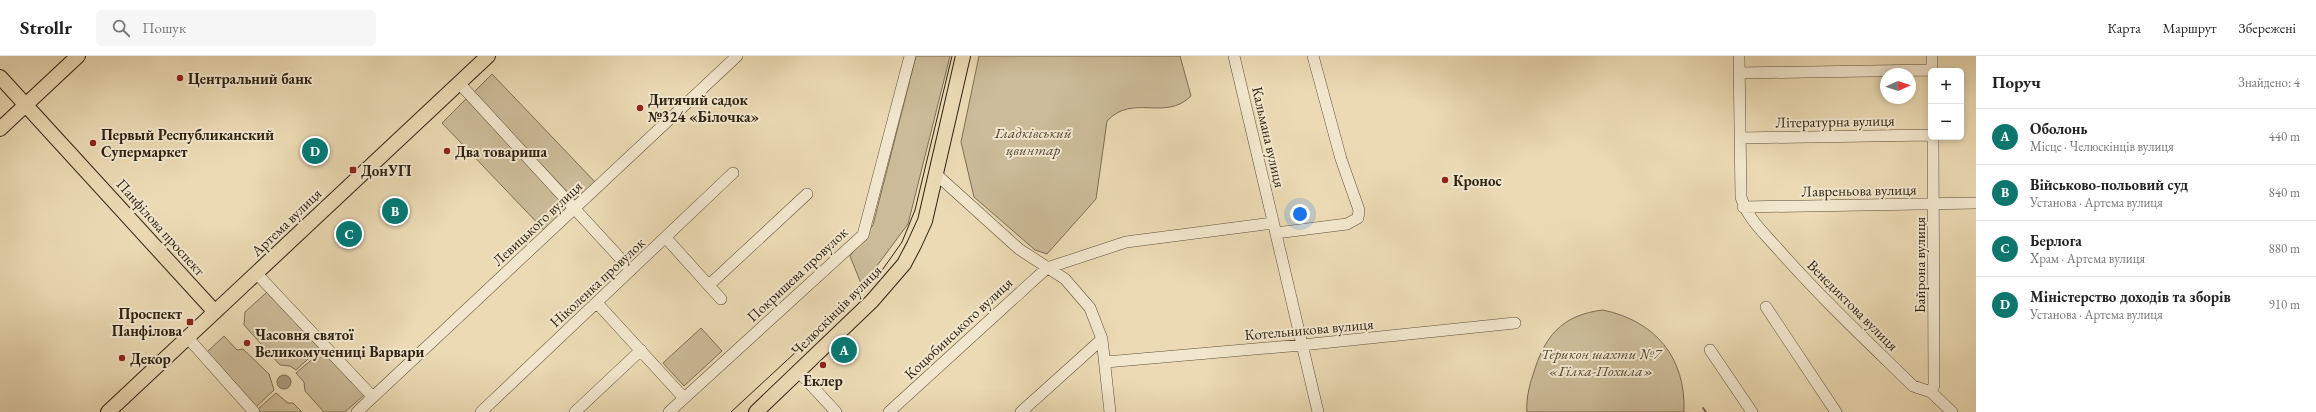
<!DOCTYPE html>
<html lang="uk">
<meta charset="utf-8">
<style>
body{margin:0;font-family:"EB Garamond",serif;background:#f6f6f6;color:#222}
.controls{position:absolute;right:12px;top:12px;display:grid;overflow:hidden;border-radius:6px;box-shadow:0 2px 6px #0003}
.controls button{width:36px;height:36px;display:grid;place-items:center;padding:0;border:0;border-bottom:1px solid #e0e0e0;background:#fff;color:#222;font:20px sans-serif}
.compass{position:absolute;left:1880px;top:12px;width:36px;height:36px;border-radius:50%;background:#fff;box-shadow:0 2px 6px #0003;rotate:87deg}
.you{position:absolute;left:1300px;top:158px;width:14px;height:14px;margin:-10px;border:3px solid #fff;border-radius:50%;background:#1a73e8;box-shadow:0 0 0 6px #1a73e833}
.badge{display:grid;place-items:center;width:26px;height:26px;border-radius:50%;background:#0f766e;color:#fff;font-size:13px;font-weight:700}
.pin{position:absolute;translate:-50% -50%;border:2px solid #fff;box-shadow:0 1px 4px #0006}
.list{margin:0;padding:0;list-style:none}
h2{display:flex;justify-content:space-between;align-items:center;height:52px;margin:0;padding:0 16px;font-size:17px}
h2 small{font-size:13px;font-weight:400;color:#767676}
.list li{display:grid;grid-template-columns:26px 1fr auto;gap:12px;align-items:center;box-sizing:border-box;height:56px;padding:0 16px;border-top:1px solid #e0e0e0}
.list b{display:block;font-size:15px;white-space:nowrap}
.list p{margin:0;font-size:13px;white-space:nowrap;color:#767676}
.list em{font-size:13px;font-style:normal;color:#767676}
.icon{flex:none;width:22px;height:22px;fill:none;stroke:currentColor;stroke-width:2;stroke-linecap:round;stroke-linejoin:round}
.map{position:relative;flex:none;width:1976px;height:356px;overflow:hidden}
header{display:flex;align-items:center;gap:24px;box-sizing:border-box;height:56px;padding:0 20px;background:#fff;border-bottom:1px solid #e0e0e0}
header strong{font-size:19px}
nav{display:flex;gap:22px;margin-inline-start:auto;font-size:14px}
.search{width:280px;height:36px;background:#f6f6f6;display:flex;align-items:center;gap:10px;box-sizing:border-box;padding:0 14px;border-radius:6px;color:#767676;font-size:15px}
main{display:flex}
aside{flex:1;background:#fff}
.map>svg:first-child{display:block}
.green{fill:#cbbb98;stroke:#7c6e55}
.water{fill:#ab9b7d;stroke:#796b52}
.lines{fill:none;stroke-linecap:round;stroke-linejoin:round}
.stream{stroke:#796b52;stroke-width:2}
.minor-casing{stroke:#5d503a;stroke-width:12}
.major-casing{stroke:#2e2212;stroke-width:16}
.minor{stroke:#f2e7ce;stroke-width:11}
.major{stroke:#ebdab4;stroke-width:14}
.tram{stroke:#2e2212;stroke-width:1}
.poi-dot{fill:#8f2418;stroke:#f2e7ce;stroke-width:1.5}
.labels{text-anchor:middle;dominant-baseline:central;stroke-width:4;stroke-linejoin:round;paint-order:stroke}
.poi-label{font-size:15px;font-weight:bold;fill:#2e2212;stroke:#f2e7ce;text-anchor:start}
.street-label{font-size:15px;fill:#2e2212;stroke:#f2e7ce}
.park-label{font-size:15px;font-style:italic;fill:#554834;stroke:#f2e7ce}
</style>
<header>
<strong>Strollr</strong>
<div class="search"><svg class="icon" aria-label="search" viewBox="0 0 24 24"><circle cx="10" cy="10" r="6"/><path d="M15 15l6 6"/></svg>Пошук</div>
<nav><a>Карта</a><a>Маршрут</a><a>Збережені</a></nav>
</header>
<main>
<div class="map">
<svg width="1976" height="356" viewBox="0 0 1976 356">
<rect width="100%" height="100%" fill="#ebdab4"/>
<filter id="stains"><feTurbulence type="fractalNoise" baseFrequency=".005" numOctaves="4"/><feColorMatrix values="0 0 0 0 .2 0 0 0 0 .09 0 0 0 0 .02 0 0 0 .5 -.17"/></filter>
<radialGradient id="worn" r=".72"><stop offset=".6" stop-color="#630" stop-opacity="0"/><stop offset="1" stop-color="#630" stop-opacity=".3"/></radialGradient>
<!-- green -->
<path class="green" d="M916,0H950L908,168L862,230L850,200L873,169Z
M979,0H1180L1191,40C1165,66 1133,37 1107,65L1096,143L1047,198L1035,194L974,141L961,86Z
M492,18L596,127L576,145L473,37Z
M466,43L569,152L545,175L442,67Z
M267,236L320,292L296,314L290,310L280,309L244,269L245,256Z
M1603,254C1655,265 1686,301 1684,356H1527C1526,344 1529,330 1533,319C1544,281 1561,259 1603,254Z
M701,272L722,295L684,330L663,307Z
M224,280L237,294L243,293L269,318L274,334L256,351L206,297Z
M324,293L364,339L345,356H324L305,335L304,326L296,317Z
M276,337L288,347H293L302,356H261L258,353Z"/>
<!-- water -->
<path class="water" d="M277 326a7 7 0 1 1 14 0a7 7 0 1 1-14 0Z"/>
<g class="lines">
<!-- stream -->
<path class="stream" d="M1703,352L1706,356"/>
<!-- minor casing -->
<g class="minor-casing">
<path id="minor" d="M1234,0L1318,356
M1739,0L1741,141C1747,162 1764,177 1778,193C1820,241 1867,285 1913,330L1931,336L1952,356
M1932,0V15
M1739,17L1932,14
M459,27L631,214
M1740,82L1931,79
M937,119L1019,193L1065,223L1090,252L1102,283L1110,356
M1743,151L1976,147
M1276,177L1347,168L1358,162L1359,154L1341,103L1313,0
M666,182L721,243
M257,218L372,340
M709,229L807,138
M597,247L684,342
M1766,251L1836,356
M188,282L254,356
M1710,294L1752,356
M1106,306L1302,289L1515,267
M799,316L836,356
M1931,336L1934,329L1933,81
M357,356L737,0
M481,356L733,117
M575,356L641,294
M669,356L863,179L910,0
M889,356L1047,212L1126,186L1273,167
M1021,356L1102,283"/>
</g>
<!-- major casing -->
<g class="major-casing">
<path id="major" d="M0,21L215,256
M0,73L78,0
M108,356L488,0
M756,356L872,245L904,208L914,189L925,165L931,139L963,0"/>
</g>
<!-- minor -->
<use href="#minor" class="minor"/>
<!-- major -->
<use href="#major" class="major"/>
<!-- tram -->
<path class="tram" d="M731,356L878,220L902,186L915,154L952,0"/>
</g>
<!-- markers -->
<g class="poi-dot">
<circle cx="180" cy="22" r="4"/>
<circle cx="640" cy="52" r="4"/>
<circle cx="93" cy="87" r="4"/>
<circle cx="447" cy="95" r="4"/>
<rect x="349" y="110" width="8" height="8" rx="2"/>
<circle cx="1445" cy="124" r="4"/>
<rect x="186" y="262" width="8" height="8" rx="2"/>
<circle cx="247" cy="287" r="4"/>
<circle cx="122" cy="302" r="4"/>
<circle cx="823" cy="309" r="4"/>
</g>
<g class="labels">
<!-- poi labels -->
<g class="poi-label">
<text x="188" y="22">Центральний банк</text>
<text x="648" y="43">Дитячий садок<tspan x="648" dy="17">№324 «Білочка»</tspan></text>
<text x="101" y="78">Первый Республиканский<tspan x="101" dy="17">Супермаркет</tspan></text>
<text x="455" y="95">Два товариша</text>
<text x="361" y="114">ДонУГІ</text>
<text x="1453" y="124">Кронос</text>
<text x="182" y="257" text-anchor="end">Проспект<tspan x="182" dy="17">Панфілова</tspan></text>
<text x="255" y="278">Часовня святої<tspan x="255" dy="17">Великомучениці Варвари</tspan></text>
<text x="130" y="302">Декор</text>
<text x="823" y="324" text-anchor="middle">Еклер</text>
</g>
<!-- street labels -->
<g class="street-label">
<text transform="translate(1835 65) rotate(-1)">Літературна вулиця</text>
<text transform="translate(1269 81) rotate(77)">Кальмана вулиця</text>
<text transform="translate(1859 134) rotate(-1)">Лавреньова вулиця</text>
<text transform="translate(286 166) rotate(-44)">Артема вулиця</text>
<text transform="translate(537 167) rotate(-43)">Левицького вулиця</text>
<text transform="translate(161 171) rotate(48)">Панфілова проспект</text>
<text transform="translate(1919 209) rotate(-90)">Байрона вулиця</text>
<text transform="translate(797 218) rotate(-43)">Покришева провулок</text>
<text transform="translate(597 226) rotate(-43)">Ніколенка провулок</text>
<text transform="translate(1853 249) rotate(45)">Венедиктова вулиця</text>
<text transform="translate(836 254) rotate(-45)">Челюскінців вулиця</text>
<text transform="translate(958 272) rotate(-43)">Коцюбинського вулиця</text>
<text transform="translate(1309 273) rotate(-5)">Котельникова вулиця</text>
</g>
<!-- park labels -->
<g class="park-label">
<text x="1033" y="76">Гладківський<tspan x="1033" dy="17">цвинтар</tspan></text>
<text x="1601" y="297">Терикон шахти №7<tspan x="1601" dy="17">«Гілка-Похила»</tspan></text>
</g>
</g>
<rect width="100%" height="100%" filter="url(#stains)"/>
<rect width="100%" height="100%" fill="url(#worn)"/>
</svg>
<div class="controls">
<button>+</button>
<button>−</button>
</div>
<svg class="compass" viewBox="-18 -18 36 36"><path d="M0-13l5 13h-10z" fill="#e53935"/><path d="M0 13l5-13h-10z" fill="#767676"/></svg>
<div class="you"></div>
<div class="pin badge" style="left:844px;top:294px">A</div>
<div class="pin badge" style="left:395px;top:155px">B</div>
<div class="pin badge" style="left:349px;top:178px">C</div>
<div class="pin badge" style="left:315px;top:95px">D</div>
</div>
<aside>
<h2>Поруч<small>Знайдено: 4</small></h2>
<ul class="list">
<li><span class="badge">A</span><div><b>Оболонь</b><p>Місце · Челюскінців вулиця</p></div><em>440 m</em></li>
<li><span class="badge">B</span><div><b>Військово-польовий суд</b><p>Установа · Артема вулиця</p></div><em>840 m</em></li>
<li><span class="badge">C</span><div><b>Берлога</b><p>Храм · Артема вулиця</p></div><em>880 m</em></li>
<li><span class="badge">D</span><div><b>Міністерство доходів та зборів</b><p>Установа · Артема вулиця</p></div><em>910 m</em></li>
</ul>
</aside>
</main>
